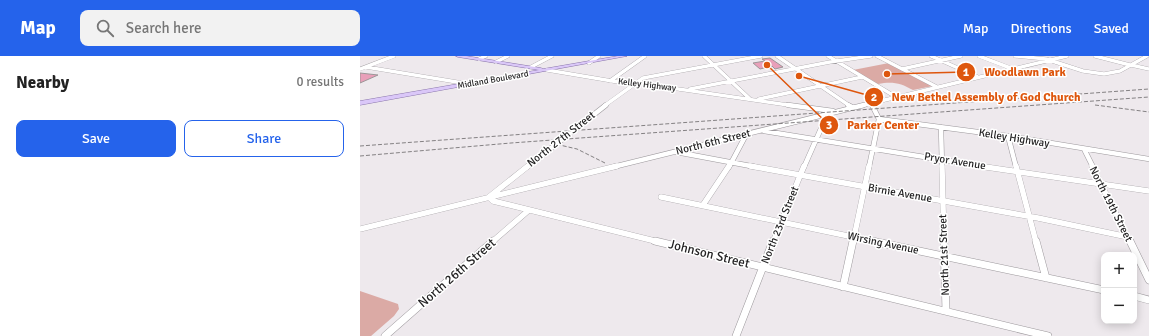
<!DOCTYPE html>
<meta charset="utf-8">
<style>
body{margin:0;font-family:Signika,sans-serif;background:#f2f2f2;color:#222}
.controls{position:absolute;right:12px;bottom:12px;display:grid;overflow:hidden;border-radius:8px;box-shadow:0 2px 10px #0003}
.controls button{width:36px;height:36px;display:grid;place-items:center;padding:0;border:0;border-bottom:1px solid #e0e0e0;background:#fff;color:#222;font:20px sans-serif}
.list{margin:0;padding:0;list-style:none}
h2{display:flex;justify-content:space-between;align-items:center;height:52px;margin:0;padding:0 16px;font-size:17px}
h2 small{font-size:13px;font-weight:400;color:#767676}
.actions{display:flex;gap:8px;padding:12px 16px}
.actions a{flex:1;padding:9px 0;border:1px solid #2563eb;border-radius:8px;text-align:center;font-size:14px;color:#2563eb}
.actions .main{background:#2563eb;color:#fff}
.icon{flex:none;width:22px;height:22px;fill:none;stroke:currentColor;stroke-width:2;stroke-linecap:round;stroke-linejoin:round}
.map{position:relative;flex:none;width:789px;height:280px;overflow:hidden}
header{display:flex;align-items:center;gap:24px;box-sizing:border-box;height:56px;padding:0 20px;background:#2563eb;color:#fff}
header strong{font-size:19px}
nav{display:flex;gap:22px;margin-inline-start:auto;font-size:14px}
.search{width:280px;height:36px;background:#f2f2f2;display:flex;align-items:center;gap:10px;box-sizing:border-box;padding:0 14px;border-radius:8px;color:#767676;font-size:15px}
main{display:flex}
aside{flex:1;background:#fff}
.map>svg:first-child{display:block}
.green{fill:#dbaaa5}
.building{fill:#e99fb9;stroke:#9c9698}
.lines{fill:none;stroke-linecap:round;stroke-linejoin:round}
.minor-far3-casing{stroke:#9c989c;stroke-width:4}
.minor-far2-casing{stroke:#9c989c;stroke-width:5.5}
.minor-far1-casing{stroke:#9c989c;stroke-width:6}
.minor-casing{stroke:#9c989c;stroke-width:8}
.major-casing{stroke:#8a75ab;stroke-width:1}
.minor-far3{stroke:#fff;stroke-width:3.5}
.minor-far2{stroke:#fff;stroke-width:4.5}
.minor-far1{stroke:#fff;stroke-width:5.5}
.minor{stroke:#fff;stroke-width:7}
.major{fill:#dac7f8;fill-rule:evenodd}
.rail{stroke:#848183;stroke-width:1;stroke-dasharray:4 2;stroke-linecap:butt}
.labels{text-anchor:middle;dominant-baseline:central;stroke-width:3;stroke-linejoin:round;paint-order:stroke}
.far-street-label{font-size:9px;fill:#242324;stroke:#fff}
.street-label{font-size:11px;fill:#242324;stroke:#fff}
.near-street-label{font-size:13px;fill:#242324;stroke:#fff}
.leader{fill:none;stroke:#de560d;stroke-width:1.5}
.callout-dot{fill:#de560d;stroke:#fff;stroke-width:1.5}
.mark-label{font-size:12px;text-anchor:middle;font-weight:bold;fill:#fff}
.callout-label{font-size:12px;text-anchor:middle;font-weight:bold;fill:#de560d;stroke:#fff;stroke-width:3;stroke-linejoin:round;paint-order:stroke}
</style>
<header>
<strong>Map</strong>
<div class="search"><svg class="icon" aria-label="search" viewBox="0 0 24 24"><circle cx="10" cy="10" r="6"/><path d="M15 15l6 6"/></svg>Search here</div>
<nav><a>Map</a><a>Directions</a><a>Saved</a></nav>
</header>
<main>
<aside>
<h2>Nearby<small>0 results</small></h2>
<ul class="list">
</ul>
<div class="actions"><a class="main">Save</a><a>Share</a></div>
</aside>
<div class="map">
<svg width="789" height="280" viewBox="0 0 789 280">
<rect width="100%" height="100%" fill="#eee9ed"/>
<!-- green -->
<path class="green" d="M529,7L573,30L553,34C541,27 532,25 518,28L493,14Z
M0,235L38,248L39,253L34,260L11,280H0Z"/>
<!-- building -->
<path class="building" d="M410,2L423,11L415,13L412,10L400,13L393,7L405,5L402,3Z
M0,17L18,19L0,27Z"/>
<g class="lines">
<!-- minor-far3 casing -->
<g class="minor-far3-casing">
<path id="minor-far3" d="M344,0L390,43
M417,0L490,50
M468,0L536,41
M517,0L577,31
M571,0L618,21
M619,0L653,13
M655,0L686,3L723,15L744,18L760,15L787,0
M735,0L770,9
M119,3L126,0
M136,6L148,0
M229,7L239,0
M771,9L789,13
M6,11L109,28
M171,11L192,0
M0,13L34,0
M542,13L601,0
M187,14L264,27L284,28L435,50
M250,25L285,0
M330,33L470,6L511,0
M399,43L502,21
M511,47L512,50
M244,50L283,22L401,0
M500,50L707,0"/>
</g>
<!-- minor-far2 casing -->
<g class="minor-far2-casing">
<path id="minor-far2" d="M428,49L473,55
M488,49L492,51
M519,63L648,80L789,103
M581,71L582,111
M404,75L626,111
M648,80L656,111
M724,93L733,111
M316,96L396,111
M167,111L246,49
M253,111L504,49
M369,111L387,77
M444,111L463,68L465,58
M509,111L519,63L512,49"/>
</g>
<!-- minor-far1 casing -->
<g class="minor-far1-casing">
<path id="minor-far1" d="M168,110L129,141L133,145L299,186
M390,110L678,162L768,181
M582,110L584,186
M619,110L789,135
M656,110L676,186
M732,110L770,186
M301,141L517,186
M343,149L369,110
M0,173L257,110
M132,186L169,154
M413,186L444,110
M493,186L509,110"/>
</g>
<!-- minor casing -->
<g class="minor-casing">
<path id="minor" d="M295,185L688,280
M512,185L744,234
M584,185L586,255
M676,185L686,222
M770,185L789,224
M483,231L493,185
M774,240L789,244
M25,280L133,185
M376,280L413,185"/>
</g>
<!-- major casing -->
<g class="major-casing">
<path id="major" d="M96,0H106L181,12L183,13L258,0H267L0,49V45L179,14L98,1Z"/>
</g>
<!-- minor-far3 -->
<use href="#minor-far3" class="minor-far3"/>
<!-- minor-far2 -->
<use href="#minor-far2" class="minor-far2"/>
<!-- minor-far1 -->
<use href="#minor-far1" class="minor-far1"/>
<!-- minor -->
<use href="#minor" class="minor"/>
<!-- major -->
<use href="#major" class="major"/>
<!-- rail -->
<path class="rail" d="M735,49L789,56
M191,87L217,93L245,107
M0,90L789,33
M0,100L151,87L789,41"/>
</g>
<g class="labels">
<!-- far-street labels -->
<g class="far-street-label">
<text transform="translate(133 24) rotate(-10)">Midland Boulevard</text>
<text transform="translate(287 29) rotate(7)">Kelley Highway</text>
</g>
<!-- street labels -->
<g class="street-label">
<text transform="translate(654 82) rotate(9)">Kelley Highway</text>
<text transform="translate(201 83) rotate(-38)">North 27th Street</text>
<text transform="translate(353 86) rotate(-14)">North 6th Street</text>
<text transform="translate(595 105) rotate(9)">Pryor Avenue</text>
<text transform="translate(540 137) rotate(10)">Birnie Avenue</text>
<text transform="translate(751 148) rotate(63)">North 19th Street</text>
<text transform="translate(420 169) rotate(-68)">North 23rd Street</text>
<text transform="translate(523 187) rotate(12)">Wirsing Avenue</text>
<text transform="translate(584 199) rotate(-92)">North 21st Street</text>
</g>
<!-- near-street labels -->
<g class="near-street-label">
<text transform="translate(349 198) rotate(14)">Johnson Street</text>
<text transform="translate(97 217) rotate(-41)">North 26th Street</text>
</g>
</g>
<!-- callouts -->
<path class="leader" d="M527 18L606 16M439 20L514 41M407 9L469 69"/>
<g class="callout-dot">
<circle cx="527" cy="18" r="4"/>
<circle cx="439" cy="20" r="4"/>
<circle cx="407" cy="9" r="4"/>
<circle cx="606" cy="16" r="10"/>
<circle cx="514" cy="41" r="10"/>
<circle cx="469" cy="69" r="10"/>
</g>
<g class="mark-label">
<text x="606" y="20">1</text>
<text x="514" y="45">2</text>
<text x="469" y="73">3</text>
</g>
<g class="callout-label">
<text x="665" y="20">Woodlawn Park</text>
<text x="626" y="45">New Bethel Assembly of God Church</text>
<text x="523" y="73">Parker Center</text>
</g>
</svg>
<div class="controls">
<button>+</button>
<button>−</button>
</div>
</div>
</main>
